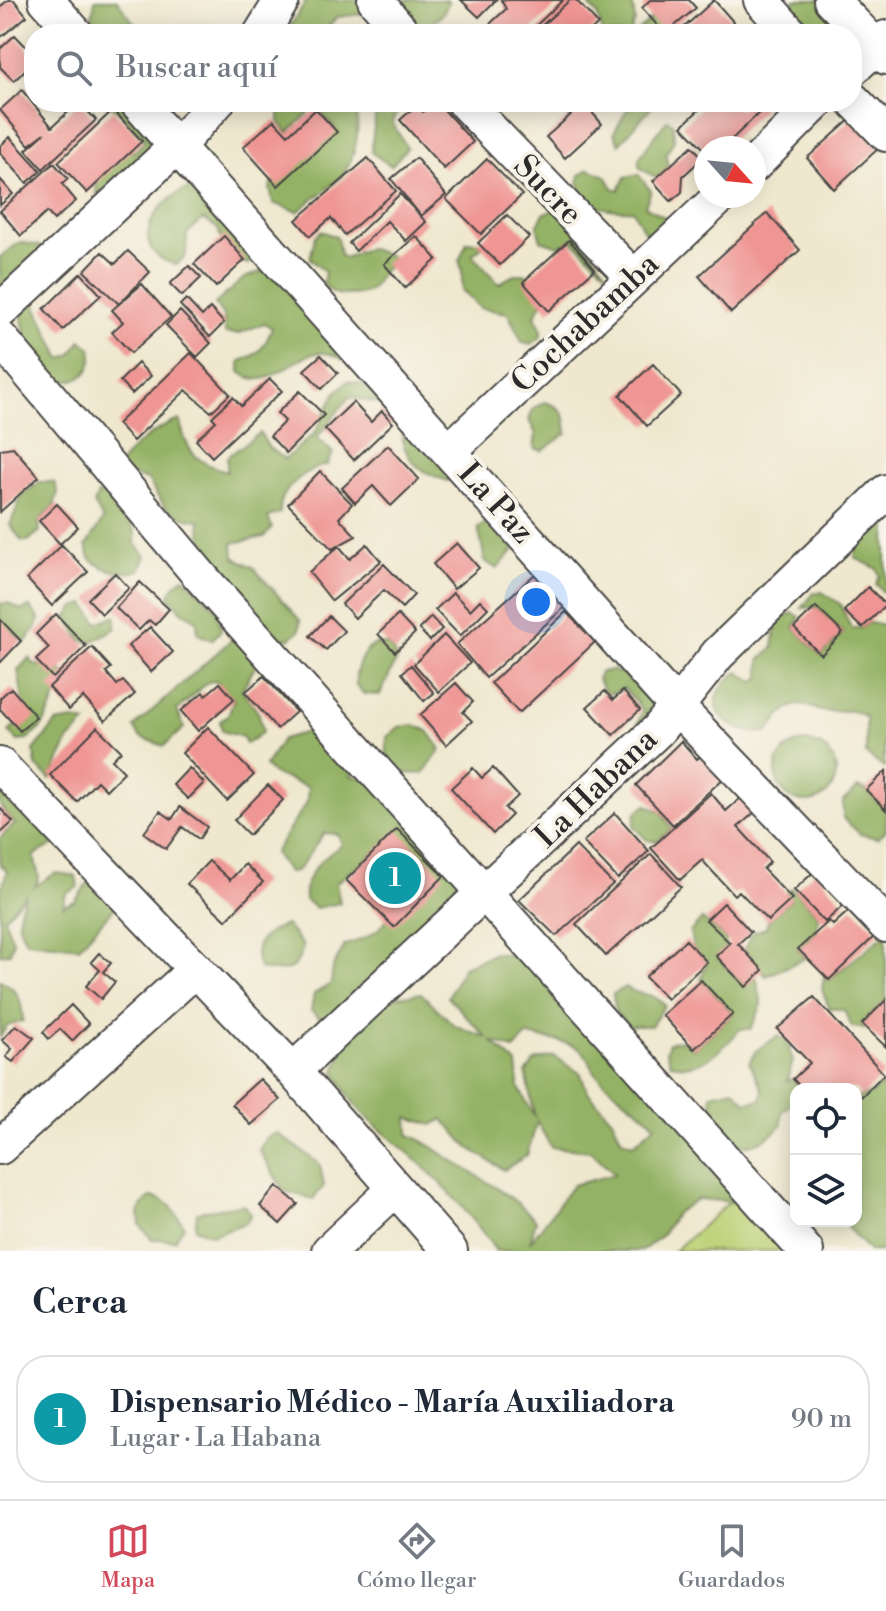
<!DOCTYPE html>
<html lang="es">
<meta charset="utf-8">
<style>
body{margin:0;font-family:"Libre Bodoni",serif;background:#f6f6f7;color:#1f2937}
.controls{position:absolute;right:24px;bottom:24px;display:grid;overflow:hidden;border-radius:16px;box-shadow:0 4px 20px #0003}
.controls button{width:72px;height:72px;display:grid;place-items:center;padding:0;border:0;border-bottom:2px solid #e0e1e3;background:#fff;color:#1f2937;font:40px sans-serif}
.compass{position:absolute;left:694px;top:136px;width:72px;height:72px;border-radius:50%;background:#fff;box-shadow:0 4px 20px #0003;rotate:117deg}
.you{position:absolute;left:536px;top:602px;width:28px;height:28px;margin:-20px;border:6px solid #fff;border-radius:50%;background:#1a73e8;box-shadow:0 0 0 12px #1a73e833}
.badge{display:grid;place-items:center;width:52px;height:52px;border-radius:50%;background:#d1495b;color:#fff;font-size:26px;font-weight:700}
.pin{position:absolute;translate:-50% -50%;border:4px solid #fff;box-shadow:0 2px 8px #0006}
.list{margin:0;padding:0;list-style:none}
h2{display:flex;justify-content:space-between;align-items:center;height:104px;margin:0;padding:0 32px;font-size:34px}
h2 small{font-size:26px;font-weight:400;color:#747a83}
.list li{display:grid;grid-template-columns:52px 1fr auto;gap:24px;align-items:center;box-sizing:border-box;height:128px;margin:0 16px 16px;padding:0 16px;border:2px solid #e0e1e3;border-radius:32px}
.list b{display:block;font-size:30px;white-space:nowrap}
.list p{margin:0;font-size:26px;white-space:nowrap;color:#747a83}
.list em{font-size:26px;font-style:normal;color:#747a83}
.icon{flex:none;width:44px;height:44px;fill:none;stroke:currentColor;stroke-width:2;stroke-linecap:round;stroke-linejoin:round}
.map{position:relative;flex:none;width:886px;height:1251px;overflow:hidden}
.search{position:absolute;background:#fff;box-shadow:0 4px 20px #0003;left:24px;right:24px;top:24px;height:88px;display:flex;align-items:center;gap:20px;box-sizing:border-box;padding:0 28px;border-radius:32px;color:#747a83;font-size:30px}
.sheet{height:248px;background:#fff}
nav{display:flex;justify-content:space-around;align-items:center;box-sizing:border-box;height:112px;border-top:2px solid #e0e1e3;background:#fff;font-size:22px;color:#747a83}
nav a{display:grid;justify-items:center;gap:4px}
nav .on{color:#d1495b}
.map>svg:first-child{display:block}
.green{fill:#bbd073;stroke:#737e4f;stroke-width:2}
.forest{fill:#94b265;stroke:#606e48;stroke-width:2;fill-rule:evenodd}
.building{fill:#ef9694}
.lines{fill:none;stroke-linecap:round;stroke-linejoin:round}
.minor-casing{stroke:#484744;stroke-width:38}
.minor{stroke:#fff;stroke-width:34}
.labels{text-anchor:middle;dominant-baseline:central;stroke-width:8;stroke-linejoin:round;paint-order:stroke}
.street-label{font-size:32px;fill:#2b2b2b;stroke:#f7f3e8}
</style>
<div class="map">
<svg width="886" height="1251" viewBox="0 0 886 1251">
<rect width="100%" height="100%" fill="#f7f3e8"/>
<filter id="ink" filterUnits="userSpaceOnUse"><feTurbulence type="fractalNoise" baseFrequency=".0125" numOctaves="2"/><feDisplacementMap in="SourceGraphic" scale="16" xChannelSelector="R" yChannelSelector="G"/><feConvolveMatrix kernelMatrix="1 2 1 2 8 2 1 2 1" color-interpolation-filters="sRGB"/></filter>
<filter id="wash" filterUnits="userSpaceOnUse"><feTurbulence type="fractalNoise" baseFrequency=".006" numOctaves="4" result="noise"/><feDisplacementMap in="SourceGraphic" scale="32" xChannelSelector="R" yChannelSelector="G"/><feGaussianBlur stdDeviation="1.8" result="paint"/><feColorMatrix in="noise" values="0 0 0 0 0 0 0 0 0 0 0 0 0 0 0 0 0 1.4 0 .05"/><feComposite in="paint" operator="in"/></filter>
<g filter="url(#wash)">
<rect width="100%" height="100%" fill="#efe8cf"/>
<!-- green -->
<path class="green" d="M744,1189L801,1251H674Z"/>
<!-- forest -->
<path class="forest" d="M95,0H117L142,34H97L91,23Z
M307,0H367L369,3L364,14L337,17L326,29L285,34Z
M405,0H447L449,2L442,15L424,28L413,22Z
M584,0H632L635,21L631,30L635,34L656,14L673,20L676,34H603L597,14Z
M793,0H836L844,34H827L800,20Z
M105,102H128L150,141L142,171L113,195L96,193L97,178L120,149L134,152L145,141L120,112Z
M279,102H352C362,121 357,151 346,170C336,186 312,198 298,212L273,203L270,187C286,163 309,139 335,128L316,106L288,133L279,122Z
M373,102H402L392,122L407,148L391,166L372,153C370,135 379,121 373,102Z
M631,102H656L619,144L614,133Z
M667,120L673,123L674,140L666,154L669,167L656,178L639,167V158Z
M589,169L606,176L613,188L619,190L625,177L638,174L651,191L645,206L666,218V225L657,232L645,233L633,210C608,211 588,209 578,183L580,175Z
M196,186L257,259L248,264C229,257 223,247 218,229L203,219L187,234L186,255L177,265C120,249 158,195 196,186Z
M558,209L608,273L572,240L558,246L541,240L537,226L544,213Z
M321,231L337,237L340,255L345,258L368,248L390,256L393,261C369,281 382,295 345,295C335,295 330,291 323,284L325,272L310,259L315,237Z
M20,242L40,246L49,255L0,292V257Z
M467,242L486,243L472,255L499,284C524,265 532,274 544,299L535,316L542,330L540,338L531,344L522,342L508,313L480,308L462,290V269L459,261Z
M271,268L349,347L343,360C301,331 275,401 240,372V361C260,355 265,346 272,328L264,323L238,334L225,333L224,318L215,304L244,278Z
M34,302L61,359L72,354L81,340L91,348C97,377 74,384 50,380L29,354L20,308Z
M348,381L390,389L454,465L448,481C416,471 398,456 403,420L378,403L349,397L317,438L333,453L327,465C305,469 278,490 280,513L268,517L272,528L264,537L233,543L234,557L253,567L300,620L299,631L289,639L275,636C253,608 196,555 200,520C168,517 164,508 148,480L126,474L119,467C127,448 160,426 180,420C186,453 196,462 227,472V457L260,433L269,448L285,459L315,433L335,393Z
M545,402C563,407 566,415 567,433L542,451L534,448L536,434L529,420L533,409Z
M40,482H54L58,492L54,506L39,521L40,531L28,541H22L10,525L22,495Z
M98,494H112L119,506V512L127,514L135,533V543L146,556L140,570C124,576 102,570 90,558L86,546L103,520L94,504Z
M886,514V591L883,592L876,584L880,575L876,568L855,558L858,535Z
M490,521L515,541L513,551L497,569L485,561L478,527Z
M184,577L218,611L221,630L212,640L198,634L197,620L183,612L169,597L173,587Z
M822,592L840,604L851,628H862L867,623L886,625L884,768L866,754V717C849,706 841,713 822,711C815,710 810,705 803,705C786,704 777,719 768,732C726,737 694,701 738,672L754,682L760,677V660L773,648L777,618L793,613L800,617L794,628L821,655L843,633L817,607L802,608L814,593Z
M8,603L21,610L30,607L39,618L37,627L25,642L0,622V604Z
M85,604L98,623L116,615V628L90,643L81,640L67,618L75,607Z
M240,632L262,645L256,665L242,690L259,714L263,732L246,744L243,737L222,731L220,721L228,715L234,699L215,681L208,682L177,710L184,728L164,746L140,737L134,727Z
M376,644L389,645L397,659L380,695L364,694L356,685C355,669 361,651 376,644Z
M29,658L35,665L56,668L64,673V679C52,700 47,739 18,741L9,732L20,720L23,702L18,670Z
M612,670L663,688L646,733L636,727L643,710L624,688L612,694L605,692L597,678L601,672Z
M74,720L86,723L69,740L50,779L36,766L34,750L56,723Z
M415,725L428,731L441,749L424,773C393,776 384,768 387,737L399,727Z
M320,728L353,757L351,776L411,784L465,890L350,1002L323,1020L311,1011L314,994L331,984L333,967L345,945C407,928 393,895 382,847L336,883L340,903L316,908L305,900C302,876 323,857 342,845L338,834L324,833L298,870L289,873L274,853L307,802L308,787L273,774L265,766L282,739Z
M776 772a30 30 0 1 1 60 0a30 30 0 1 1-60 0Z
M0,773L54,844L34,856L39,877L35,886L56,873L76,876L78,887L66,894L63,906L75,901L91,879L118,904L79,947L26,941C14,920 18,915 26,894L4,918L13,940L10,953L0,954V893L7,871L0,864V838L15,824L0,806Z
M858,788L866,790L886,810V831L877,838L860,834L843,818V801Z
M647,805L661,812L672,828L658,841L647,840L634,827L636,812Z
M792,888L818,915L817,931L798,949L806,958L766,976L744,950L753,932L766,928L768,921L791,900L786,894Z
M702,919L725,938L726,947L717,957L745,986L756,977L762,1004L751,1029H740C724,1049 699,1074 670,1063L666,1051L669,1043C681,1037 685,1041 694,1049L733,1014L701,980L707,962L693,948L690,932Z
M286,925L303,946C298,972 284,974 260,969C249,946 262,933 286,925Z
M886,933V1000L862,1023L866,1028L852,1027L844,1010L829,1008L822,989L824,975L829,980Z
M495,953L523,956L744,1189L734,1202L697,1199L676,1213L662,1235L642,1251H496C473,1217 444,1185 413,1157C379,1127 354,1114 335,1071L351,1032L383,999L421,993L454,1025L487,1038L448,997L463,967ZM528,1035C545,1040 566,1040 581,1050C588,1055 589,1064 594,1071C611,1093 637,1104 655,1125L634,1144L622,1140L612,1119L587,1091L581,1074L554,1056L535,1061L526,1073L535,1118L519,1088L517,1064L491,1041L514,1049ZM408,1117L432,1125L443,1119L468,1147L504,1170L527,1155L537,1122L551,1147L591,1151L615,1174L573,1185L530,1242L536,1220C509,1193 490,1184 458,1164C438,1153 433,1144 409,1135Z
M0,980C19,989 22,1001 23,1021L7,1026L0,1037Z
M625,987C640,997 652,991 665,1005L651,1026H629L615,1012L613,994Z
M778,1036L787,1042L793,1061L787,1081L793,1079L798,1085L796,1101L782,1112V1125C766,1141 752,1150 729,1143L712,1109L711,1094L734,1089L746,1102L761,1100L763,1090L749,1062L757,1050Z
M879,1086L886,1088V1251H869L841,1221H856V1098L872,1093Z
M277,1133L320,1164L324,1186L313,1199L284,1191L259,1150L266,1138Z
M150,1197C169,1198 174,1211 184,1226L175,1240L152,1239L140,1225L139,1210Z
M244,1204L251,1214L246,1223L212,1235L195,1228L197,1212Z"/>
<g id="blocks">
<!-- building -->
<path class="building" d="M8,0H14L27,16L0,38V7Z
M461,0H496L479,17Z
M501,0H563L527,34H479L506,9Z
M570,0H576L598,24L588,34H543L538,29Z
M650,0H689L696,8L665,34L642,8Z
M714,0L737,26L728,34H683L680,31Z
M15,35L34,55V61L14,81L0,67V49Z
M22,90L52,127L79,102L96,120L43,169L26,150L45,133L29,145L0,110Z
M437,102L473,142L444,169L400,120L417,105L423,112Z
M707,102H737L734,105L739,110L747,102H756L763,109L723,148H706V151L682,126Z
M584,103L602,124L565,158L546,137Z
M316,109L337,132L278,186L243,147L274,120L288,135Z
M113,110L142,141L87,193L58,162Z
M852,118L879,148L834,189L807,158Z
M10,137L41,171L27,183L0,153V146Z
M692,146L703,158L683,176L682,192L671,201L653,181Z
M368,158L396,191L345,235L331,218L310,236L296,220Z
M416,158L446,195L421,216L391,179Z
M487,159L522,195L481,234L446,199Z
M54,163L68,179L62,184L76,201L54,220L47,212L21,236L0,211Z
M0,179L13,194L0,205Z
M400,194L426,222L406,241L387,221L356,251L349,243Z
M767,213L800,250L731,313L699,276Z
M507,215L529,237L500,265L478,243Z
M224,236L245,260L216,287L194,264Z
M416,236L437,259L405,288L384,264Z
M569,240L595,269L549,311L523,282Z
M128,251L150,272L119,304L84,271L102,252L115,264Z
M189,266L201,278L182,296L170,284Z
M81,273L101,295L63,330L44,309Z
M142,284L171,317L131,353L112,332L123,322L112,310Z
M186,299L202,316L210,308L224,323L210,337L180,305Z
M180,311L211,343L197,357L166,325Z
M191,353L230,394L211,412L186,390L133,441L117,424Z
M321,355L338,373L322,389L304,370Z
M138,363L151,376L132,394L120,381Z
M653,364L681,395L647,426L620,395Z
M270,379L282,391L212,457L196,440L216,421L212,417L233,397L241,406Z
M300,391L324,415L286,453L270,436L285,421L277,413Z
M353,402L371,422L382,411L393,423L354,460L325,429Z
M388,445L419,479L391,506L373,486L355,503L342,488Z
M13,447L39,477L0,512V449Z
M320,471L352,504L339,518L356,536L332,549L288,504Z
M57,504L78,527L60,544L39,521Z
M457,543L479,568L454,589L433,564Z
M367,544L381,561L332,601L309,572L339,546L350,559Z
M62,545L88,572L52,606L27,579Z
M384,564L414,595L402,608L384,590L355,618L342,604Z
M115,573L129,588L102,614L88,599Z
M535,574L567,605L486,678L457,644Z
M140,582L169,609L155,625L149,620L139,630L116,608Z
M868,587L886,605L862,628L844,611Z
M453,593L470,610L480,600L488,608L460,636L435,610Z
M816,607L843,633L821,655L794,628Z
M566,612L595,642L519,713L491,683Z
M56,614L86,646L53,678L36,660L49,648L36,634Z
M398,615L415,633L395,652L378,634Z
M329,616L344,631L326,650L310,636Z
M431,617L442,629L430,641L419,629Z
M0,619L21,641L0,663Z
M150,627L173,652L151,672L128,646Z
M444,635L470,663L439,692L414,664Z
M92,647L111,668L106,672L117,685L123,681L135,694L105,721L83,697L69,710L49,687Z
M411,665L434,693L424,701L402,673Z
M264,676L296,712L277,729L245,692Z
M220,683L234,699L198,731L181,711L203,692L206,695Z
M456,683L473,702L463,712L472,721L446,745L420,715Z
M11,688L36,717L20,731L0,709V698Z
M605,691L613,700L623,691L640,710L613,735L587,707Z
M97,727L121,751L112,760L124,772L106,790L97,781L77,802L50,775Z
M208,727L254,775L227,801L182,753Z
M681,741L697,759L707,750L728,774L673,825L636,785Z
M189,768L204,783L188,799L173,785Z
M473,768L482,778L493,768L518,796L505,808L512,815L493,834L451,788Z
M886,771V810L866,790Z
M268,785L283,800L249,835L234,820Z
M751,789L764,804L738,827L770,862L763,869L792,899L768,921L739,891L734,895L702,860L680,880L651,848L711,793L726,811Z
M180,807L207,827L199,839L182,827L166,849L144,833L160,811L172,819Z
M0,808L13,822L0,834Z
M615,813L649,851L618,879L583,842Z
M397,829L444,876L394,927L346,880Z
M576,846L613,884L556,936L519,900Z
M651,854L681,887L606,956L576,924Z
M209,861L230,880L245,864L263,882L226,920L187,884Z
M815,871L845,904L825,922L794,890Z
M724,903L751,932L738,944L763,970L746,987L716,956L730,943L706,920Z
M853,907L878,933L829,980L798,949L829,921L833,925Z
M686,940L707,962L667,999L645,977Z
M99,953L111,963L103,972L115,982L101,999L86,986L100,970L91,962Z
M701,980L733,1014L694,1049L662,1015Z
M814,997L884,1074L861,1097L856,1089H802L793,1079L810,1063L777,1029Z
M886,1000V1047L862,1024Z
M71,1005L89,1024L72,1041L60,1029L49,1039L43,1032Z
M16,1025L34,1038L13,1062L6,1057L12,1049L2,1040Z
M260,1079L280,1100L251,1125L232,1104Z
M277,1186L298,1204L280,1224L260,1206Z"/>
</g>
</g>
<g filter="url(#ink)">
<use href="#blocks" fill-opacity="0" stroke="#484744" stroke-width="2"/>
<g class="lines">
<!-- minor casing -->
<g class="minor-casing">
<path id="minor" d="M46,0L76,34
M375,0L404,34
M761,0L791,34
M831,0L886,57
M261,34L282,0
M852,69L886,38
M852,99L886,134
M137,102L676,706L886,925
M464,102L633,277
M754,165L817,102
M0,311L177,146L217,102
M0,338L201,577L806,1251
M449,451L721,196
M0,765L293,1071L450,1251
M293,1071L658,730L718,654L886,492
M0,1147L196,969
M329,1251L394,1190"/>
</g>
<!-- minor -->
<use href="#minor" class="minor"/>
</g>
</g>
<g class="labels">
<!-- street labels -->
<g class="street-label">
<text transform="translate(548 190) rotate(46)">Sucre</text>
<text transform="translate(585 323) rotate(-43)">Cochabamba</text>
<text transform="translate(496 503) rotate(48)">La Paz</text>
<text transform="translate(596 788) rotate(-44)">La Habana</text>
</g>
</g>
</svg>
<div class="controls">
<button><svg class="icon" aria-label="locate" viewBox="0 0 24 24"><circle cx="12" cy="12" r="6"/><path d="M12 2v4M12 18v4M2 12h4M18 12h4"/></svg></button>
<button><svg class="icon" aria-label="layers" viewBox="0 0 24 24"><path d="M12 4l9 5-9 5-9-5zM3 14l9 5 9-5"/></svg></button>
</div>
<svg class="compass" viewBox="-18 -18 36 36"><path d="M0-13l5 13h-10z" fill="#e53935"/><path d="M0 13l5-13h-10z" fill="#747a83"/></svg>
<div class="you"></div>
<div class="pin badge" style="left:395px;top:878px;background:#0f9aa8">1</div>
<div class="search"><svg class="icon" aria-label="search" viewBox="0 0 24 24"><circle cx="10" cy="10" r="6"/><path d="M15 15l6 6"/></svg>Buscar aquí</div>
</div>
<section class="sheet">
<h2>Cerca<small></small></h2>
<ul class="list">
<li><span class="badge" style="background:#0f9aa8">1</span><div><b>Dispensario Médico - María Auxiliadora</b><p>Lugar · La Habana</p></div><em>90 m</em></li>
</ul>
</section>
<nav>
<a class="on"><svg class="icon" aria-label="map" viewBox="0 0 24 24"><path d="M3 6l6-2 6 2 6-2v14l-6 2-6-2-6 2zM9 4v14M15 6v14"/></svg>Mapa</a>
<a><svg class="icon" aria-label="directions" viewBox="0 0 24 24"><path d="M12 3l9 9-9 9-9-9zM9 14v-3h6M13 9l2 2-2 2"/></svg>Cómo llegar</a>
<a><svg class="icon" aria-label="saved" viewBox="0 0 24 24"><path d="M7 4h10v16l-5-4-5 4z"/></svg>Guardados</a>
</nav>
